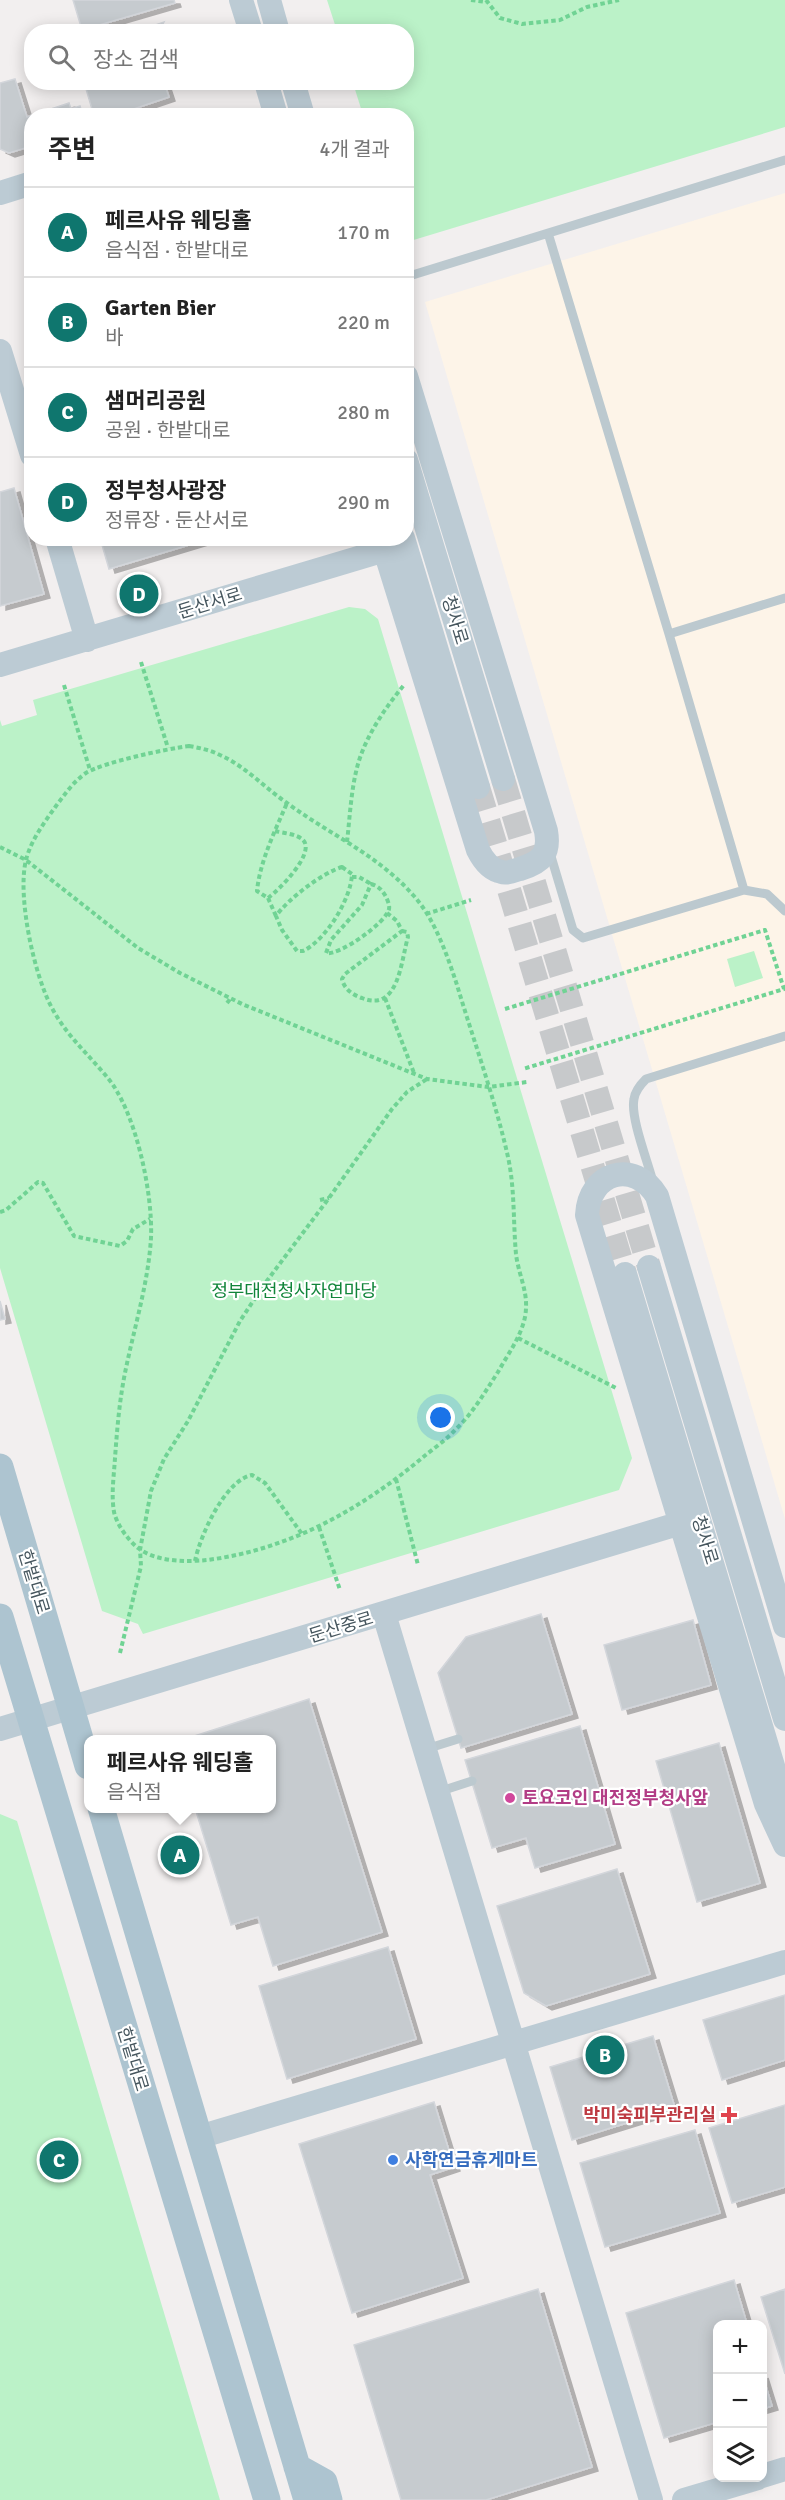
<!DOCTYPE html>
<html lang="ko">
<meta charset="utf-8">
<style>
body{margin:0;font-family:Signika,"Noto Sans KR",sans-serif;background:#f2f2f2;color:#222}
.controls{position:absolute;right:18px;bottom:18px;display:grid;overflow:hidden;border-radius:12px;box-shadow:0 3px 15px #0003}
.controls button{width:54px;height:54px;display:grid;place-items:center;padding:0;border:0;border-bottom:2px solid #e0e0e0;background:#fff;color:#222;font:30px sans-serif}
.you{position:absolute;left:441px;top:1418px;width:21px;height:21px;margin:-15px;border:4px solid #fff;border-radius:50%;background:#1a73e8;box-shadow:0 0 0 9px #1a73e833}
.badge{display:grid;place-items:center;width:39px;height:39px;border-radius:50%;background:#0f766e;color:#fff;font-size:20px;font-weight:700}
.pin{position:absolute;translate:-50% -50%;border:3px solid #fff;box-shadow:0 2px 6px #0006}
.popup{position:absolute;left:84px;top:1735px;width:192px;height:78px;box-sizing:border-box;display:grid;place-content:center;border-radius:12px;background:#fff;filter:drop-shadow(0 2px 4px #0005);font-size:20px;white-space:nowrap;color:#767676}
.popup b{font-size:22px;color:#222}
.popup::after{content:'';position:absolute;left:50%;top:100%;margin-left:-12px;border:12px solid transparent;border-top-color:#fff}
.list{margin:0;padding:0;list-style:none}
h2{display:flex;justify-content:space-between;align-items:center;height:78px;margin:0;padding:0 24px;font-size:26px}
h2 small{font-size:20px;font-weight:400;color:#767676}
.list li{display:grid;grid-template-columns:39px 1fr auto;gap:18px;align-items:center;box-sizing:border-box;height:90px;padding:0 24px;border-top:2px solid #e0e0e0}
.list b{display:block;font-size:22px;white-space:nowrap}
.list p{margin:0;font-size:20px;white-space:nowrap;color:#767676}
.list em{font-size:20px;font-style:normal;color:#767676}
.icon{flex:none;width:33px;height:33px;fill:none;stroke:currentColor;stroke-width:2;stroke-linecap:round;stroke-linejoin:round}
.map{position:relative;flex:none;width:785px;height:2500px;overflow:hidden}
.search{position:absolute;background:#fff;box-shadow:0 3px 15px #0003;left:24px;top:24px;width:390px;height:66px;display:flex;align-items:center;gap:15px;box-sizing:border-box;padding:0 21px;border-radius:24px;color:#767676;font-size:22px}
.panel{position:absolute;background:#fff;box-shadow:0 3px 15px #0003;left:24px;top:108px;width:390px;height:438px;border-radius:24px}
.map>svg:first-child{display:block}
.commercial{fill:#fdf4e8}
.green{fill:#bbf2c8}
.building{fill:#c6cbcf;stroke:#d3d6db;stroke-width:1.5;filter:url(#shadow)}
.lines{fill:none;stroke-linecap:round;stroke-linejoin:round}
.secondary-tunnel{stroke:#c7c9cb;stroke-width:24;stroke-dasharray:24 12;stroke-linecap:butt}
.path{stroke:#70d394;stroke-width:4;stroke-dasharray:4.5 3;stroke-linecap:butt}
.lane{stroke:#bcc9cf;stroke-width:9}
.secondary{stroke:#bccbd4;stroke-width:24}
.primary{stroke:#adc4d0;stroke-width:27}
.hotel-dot{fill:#d1479c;stroke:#fff;stroke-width:2}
.health-dot{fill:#e0444e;stroke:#fff;stroke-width:2}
.shop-dot{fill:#3f7fe0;stroke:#fff;stroke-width:2}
.labels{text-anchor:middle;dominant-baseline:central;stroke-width:4.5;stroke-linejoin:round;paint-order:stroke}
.street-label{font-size:18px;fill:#46565e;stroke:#fff}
.park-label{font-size:18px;fill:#11853a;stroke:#fff}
.hotel-label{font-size:18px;font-weight:bold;fill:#b23c85;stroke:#fff;text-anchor:start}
.health-label{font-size:18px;font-weight:bold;fill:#be3a42;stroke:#fff;text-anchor:end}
.shop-label{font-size:18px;font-weight:bold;fill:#366cbe;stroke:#fff;text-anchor:start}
</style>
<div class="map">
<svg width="785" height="2500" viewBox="0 0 785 2500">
<defs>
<filter id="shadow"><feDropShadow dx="6" dy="4" stdDeviation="0" flood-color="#0004"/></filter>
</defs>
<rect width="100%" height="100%" fill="#f2efef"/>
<!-- commercial -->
<path class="commercial" d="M785,193V1519L425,302Z"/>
<!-- green -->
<path class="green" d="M327,0H785V127L407,242L406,116L363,115L353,83L406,82V32L337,31Z
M349,607L365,609L378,619L632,1458L619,1490L143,1634L138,1624L102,1611L0,1268V720L2,726L37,715L33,700Z
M754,951L763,978L735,987L727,959Z
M0,1814L17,1821L220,2500H0Z"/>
<!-- building -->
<path class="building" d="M73,0H174L175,3L82,30Z
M164,22L159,32H135Z
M15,79L27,117L69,103L71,109L80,106L83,116H32V146L9,153L0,149V83Z
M84,82H164L169,97L113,116H94Z
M14,488L44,594L0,606V492Z
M100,538H212L109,569Z
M0,1301L5,1319L0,1320Z
M541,1614L572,1714L461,1748L438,1673L466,1637Z
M693,1620L711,1685L622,1710L604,1645Z
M309,1699L382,1932L273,1966L258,1917L231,1925L195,1808H272V1740H182Z
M580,1726L615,1844L535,1868L526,1838L492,1848L465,1760Z
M719,1743L760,1883L697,1902L656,1761Z
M617,1869L650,1974L546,2006L524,1993L497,1906Z
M388,1947L416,2039L287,2079L259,1986Z
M785,1995V2060L722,2080L703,2020Z
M653,2036L675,2108L572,2140L550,2067Z
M434,2102L454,2167L430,2175L463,2278L352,2313L299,2144Z
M785,2105V2187L732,2203L709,2128Z
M695,2130L720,2213L605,2247L580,2163Z
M734,2280L747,2324H718V2422L664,2438L626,2313Z
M538,2289L592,2467L486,2500H401L354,2345Z
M785,2289V2374L761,2297Z
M762,2374L772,2406L762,2409Z"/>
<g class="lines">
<!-- secondary-tunnel -->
<path class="secondary-tunnel" d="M503,779L649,1267
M478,787L625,1274"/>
<!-- path -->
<path class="path" d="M471,0L486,2
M486,0L500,18L522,24L560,20L587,7L619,0
M141,662L168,748
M64,685L90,770
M189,746C200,748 210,750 220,755C245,766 265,788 287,803C329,834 378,855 413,895C435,919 447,955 457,985C474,1042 495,1099 508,1157C515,1189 513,1222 516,1254C518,1272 527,1290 526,1307C526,1330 509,1352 498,1372C485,1392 473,1413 456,1429C446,1440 433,1449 422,1458C360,1510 288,1550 207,1560C186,1562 156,1562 138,1548C128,1540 117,1525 114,1512C111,1494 114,1475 115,1458C117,1431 119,1405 124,1378C133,1331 148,1286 151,1238C153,1194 136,1111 107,1077C88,1054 66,1035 52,1008C34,975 17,896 26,860C31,840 44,823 56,806C65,794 73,782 86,773C104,762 166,749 189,746Z
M275,831C283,833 297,834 303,840C316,853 279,890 268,898L257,891C260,861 275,831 287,803
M347,842C350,816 351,789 358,764C366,736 385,708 404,685
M0,847L26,860L138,948L180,973L242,1004L427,1079L488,1087L527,1082
M342,867L352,874C351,899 326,940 303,951H297L282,930L276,916C288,899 322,873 342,867Z
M352,877H359L371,884
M371,884C378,886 381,889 385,895C387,899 390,905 389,909C386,923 339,956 326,953L331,940L362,905Z
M268,898L276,916
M387,913L397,921L402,931
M426,914L471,900
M402,931L407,932L408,937C401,960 399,1013 362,998C353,995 344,989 342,979L345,974Z
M385,998L414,1073
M227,1003L231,998
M505,1009L765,930L784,989L523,1069
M320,1200L329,1198
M0,1212L6,1210L38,1182L43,1183L74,1236L120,1246L127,1241L133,1229L150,1219
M518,1338L616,1388
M396,1479L418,1565
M319,1527L340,1590
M195,1561C200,1536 225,1480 252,1475L265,1483L302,1534
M120,1653L141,1566L140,1550L151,1491L164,1459L188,1421L240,1321L263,1286L329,1198L392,1109L407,1092L427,1079"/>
<!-- lane -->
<path class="lane" d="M548,233L669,634L744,890L767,894L785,911
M406,277L785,160
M669,634L785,598
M550,853L573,930L583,938L744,890
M653,1182C648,1162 630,1117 634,1099C635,1091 640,1085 646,1079L785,1036
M426,1749L458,1739
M438,1792L472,1781"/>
<!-- secondary -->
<path class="secondary" d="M241,0L251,32
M269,0L278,32
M266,82L276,116
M293,82L303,116
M0,193L32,183
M0,351L32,455
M406,460L503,779
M57,538L87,640
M381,538L478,850C483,860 490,870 502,872C507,874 515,870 520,869C542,862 550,854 546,831L406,376
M403,538L478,787
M0,665L385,550
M649,1267L785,1719
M625,1274L785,1806
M384,1614L651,2500
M785,1626L657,1196C634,1159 589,1172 587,1215L766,1804L785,1845
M0,1729L681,1523
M199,2137L785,1962
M762,2476L785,2469
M684,2500L758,2478"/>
<!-- primary -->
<path class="primary" d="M0,1467L88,1766
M0,1617L267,2500
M101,1808L307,2500
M297,2467L324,2482L329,2500"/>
</g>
<!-- markers -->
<circle class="hotel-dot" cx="510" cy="1798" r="6"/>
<path class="health-dot" d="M726 2106h6v6h6v6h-6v6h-6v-6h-6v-6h6z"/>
<circle class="shop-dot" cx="393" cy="2160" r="6"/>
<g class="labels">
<!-- street labels -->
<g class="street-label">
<text transform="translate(210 603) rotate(-17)">둔산서로</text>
<text transform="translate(455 620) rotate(73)">청사로</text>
<text transform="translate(705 1540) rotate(73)">청사로</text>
<text transform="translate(34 1582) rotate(73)">한밭대로</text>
<text transform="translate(341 1627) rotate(-17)">둔산중로</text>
<text transform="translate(133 2059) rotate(73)">한밭대로</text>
</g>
<!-- park labels -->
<g class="park-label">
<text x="294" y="1291">정부대전청사자연마당</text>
</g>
<!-- hotel labels -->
<g class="hotel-label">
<text x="522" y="1798">토요코인 대전정부청사앞</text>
</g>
<!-- health labels -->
<g class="health-label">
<text x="716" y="2115">박미숙피부관리실</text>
</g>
<!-- shop labels -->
<g class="shop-label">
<text x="405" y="2160">사학연금휴게마트</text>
</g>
</g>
</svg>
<div class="controls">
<button>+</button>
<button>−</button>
<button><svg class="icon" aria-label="layers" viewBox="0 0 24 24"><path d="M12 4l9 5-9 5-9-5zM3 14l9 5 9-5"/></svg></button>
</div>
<div class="you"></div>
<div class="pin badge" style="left:180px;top:1855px">A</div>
<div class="popup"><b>페르사유 웨딩홀</b>음식점</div>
<div class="pin badge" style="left:605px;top:2055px">B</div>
<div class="pin badge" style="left:59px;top:2160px">C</div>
<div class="pin badge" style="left:139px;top:594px">D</div>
<div class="search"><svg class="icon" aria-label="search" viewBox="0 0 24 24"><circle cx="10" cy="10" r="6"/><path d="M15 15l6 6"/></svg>장소 검색</div>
<section class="panel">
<h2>주변<small>4개 결과</small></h2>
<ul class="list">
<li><span class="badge">A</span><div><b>페르사유 웨딩홀</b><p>음식점 · 한밭대로</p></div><em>170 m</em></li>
<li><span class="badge">B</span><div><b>Garten Bier</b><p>바</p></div><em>220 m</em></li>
<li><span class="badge">C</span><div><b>샘머리공원</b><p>공원 · 한밭대로</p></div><em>280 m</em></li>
<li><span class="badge">D</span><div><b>정부청사광장</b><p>정류장 · 둔산서로</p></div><em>290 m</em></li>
</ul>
</section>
</div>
